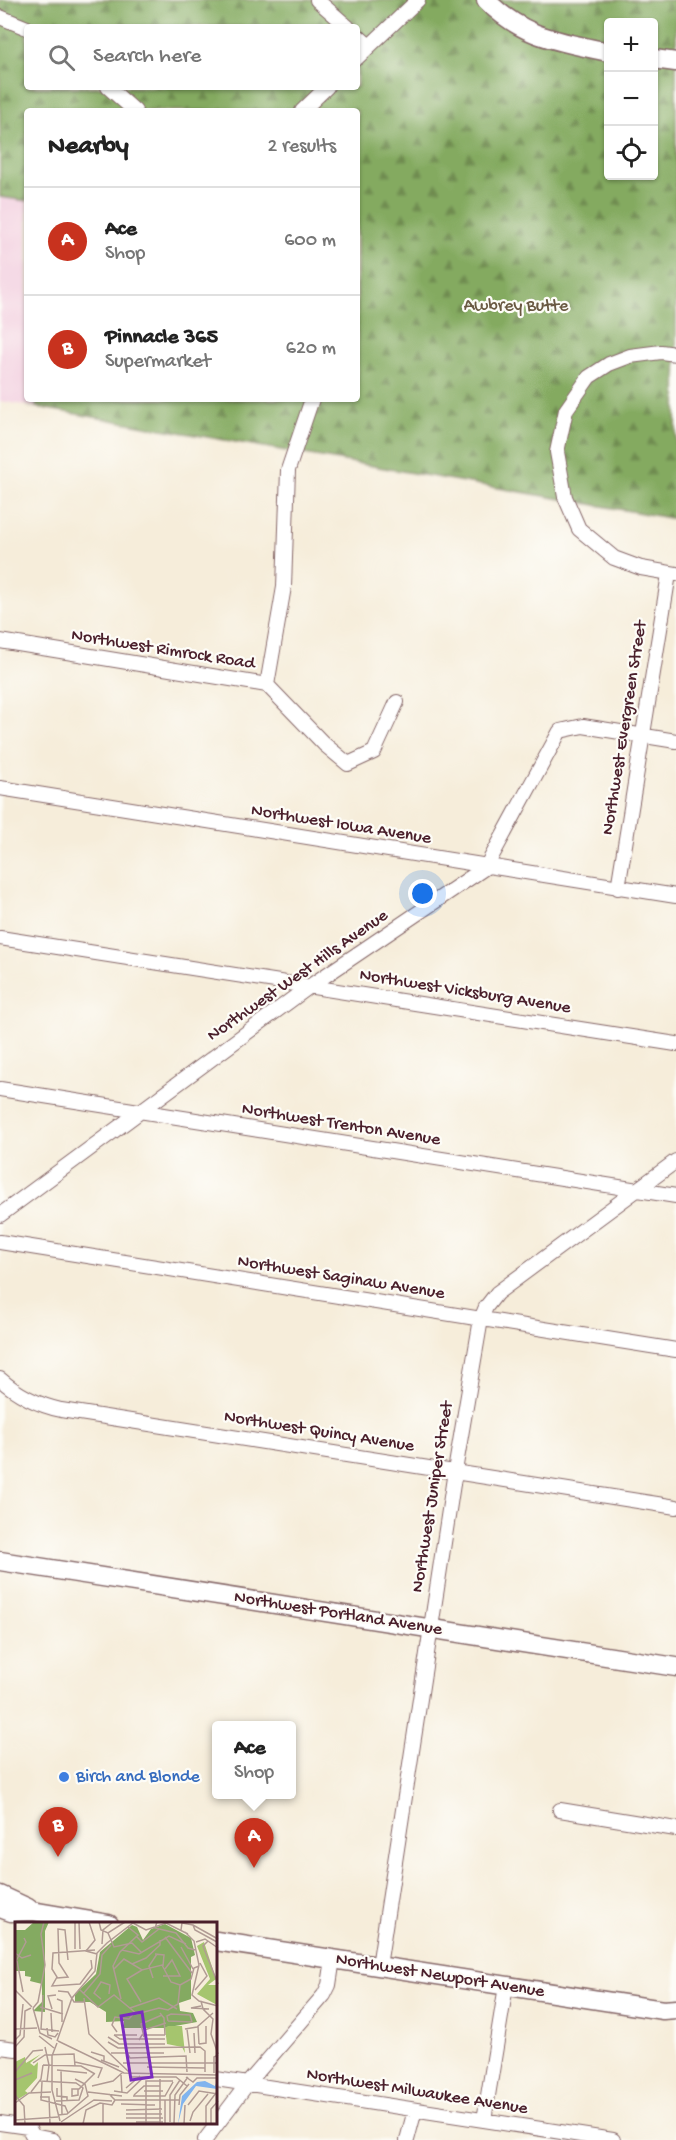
<!DOCTYPE html>
<meta charset="utf-8">
<style>
body{margin:0;font-family:"Gochi Hand",sans-serif;background:#f6f6f6;color:#222}
.controls{position:absolute;right:18px;top:18px;display:grid;overflow:hidden;border-radius:6px;box-shadow:0 2px 4px #0004}
.controls button{width:54px;height:54px;display:grid;place-items:center;padding:0;border:0;border-bottom:2px solid #e0e0e0;background:#fff;color:#222;font:30px sans-serif}
.you{position:absolute;left:423px;top:894px;width:21px;height:21px;margin:-15px;border:4px solid #fff;border-radius:50%;background:#1a73e8;box-shadow:0 0 0 9px #1a73e833}
.badge{display:grid;place-items:center;width:39px;height:39px;border-radius:50%;background:#c8321e;color:#fff;font-size:20px;font-weight:700}
.pin{position:absolute;translate:-50% -50px;filter:drop-shadow(0 2px 3px #0008)}
.pin::after{content:'';position:absolute;top:32px;width:21px;height:18px;background:inherit;clip-path:polygon(0 0,100% 0,50% 100%)}
.popup{position:absolute;left:212px;top:1721px;width:84px;height:78px;box-sizing:border-box;display:grid;place-content:center;border-radius:6px;background:#fff;filter:drop-shadow(0 2px 4px #0005);font-size:20px;white-space:nowrap;color:#767676}
.popup b{font-size:22px;color:#222}
.popup::after{content:'';position:absolute;left:50%;top:100%;margin-left:-12px;border:12px solid transparent;border-top-color:#fff}
.list{margin:0;padding:0;list-style:none}
h2{display:flex;justify-content:space-between;align-items:center;height:78px;margin:0;padding:0 24px;font-size:26px}
h2 small{font-size:20px;font-weight:400;color:#767676}
.list li{display:grid;grid-template-columns:39px 1fr auto;gap:18px;align-items:center;box-sizing:border-box;height:108px;padding:0 24px;border-top:2px solid #e0e0e0}
.list b{display:block;font-size:22px;white-space:nowrap}
.list p{margin:0;font-size:20px;white-space:nowrap;color:#767676}
.list em{font-size:20px;font-style:normal;color:#767676}
.icon{flex:none;width:33px;height:33px;fill:none;stroke:currentColor;stroke-width:2;stroke-linecap:round;stroke-linejoin:round}
.map{position:relative;flex:none;width:676px;height:2140px;overflow:hidden}
.search{position:absolute;background:#fff;box-shadow:0 2px 4px #0004;left:24px;top:24px;width:336px;height:66px;display:flex;align-items:center;gap:15px;box-sizing:border-box;padding:0 21px;border-radius:6px;color:#767676;font-size:22px}
.panel{position:absolute;background:#fff;box-shadow:0 2px 4px #0004;left:24px;top:108px;width:336px;height:294px;border-radius:6px}
.map>svg:first-child{display:block}
.built{fill:#f3cfe0}
.forest{fill:url(#forest-firs);stroke:#676446;stroke-width:1.5;fill-rule:evenodd}
.lines{fill:none;stroke-linecap:round;stroke-linejoin:round}
.street-casing{stroke:#866768;stroke-width:16}
.secondary-casing{stroke:#866768;stroke-width:21}
.street{stroke:#fff;stroke-width:14}
.secondary{stroke:#fff;stroke-width:18}
.shop-dot{fill:#3f7fe0;stroke:#fdfcf7;stroke-width:2}
.labels{text-anchor:middle;dominant-baseline:central;stroke-width:4.5;stroke-linejoin:round;paint-order:stroke}
.park-label{font-size:18px;fill:#6a5942;stroke:#fdfcf7}
.street-label{font-size:18px;fill:#4a1f2b;stroke:#fdfcf7}
.shop-label{font-size:18px;fill:#366cbe;stroke:#fdfcf7;text-anchor:start}
.inset-road{fill:none;stroke:#b19b94;stroke-width:1.5}
.view{fill:#7b2cbf;fill-opacity:0.15;stroke:#7b2cbf;stroke-width:3}
.inset-edge{fill:none;stroke:#4a1f2b;stroke-width:3}
</style>
<div class="map">
<svg width="676" height="2140" viewBox="0 0 676 2140">
<defs>
<pattern id="forest-firs" width="22" height="20" patternUnits="userSpaceOnUse" patternTransform="scale(1.5)"><rect width="22" height="20" fill="#84aa61"/><path d="M5 1l3.5 6h-7zM16 11l3.5 6h-7z" fill="#6e8a50"/></pattern>
</defs>
<rect width="100%" height="100%" fill="#fdfcf7"/>
<filter id="ink" filterUnits="userSpaceOnUse"><feTurbulence type="fractalNoise" baseFrequency=".0167" numOctaves="2"/><feDisplacementMap in="SourceGraphic" scale="12" xChannelSelector="R" yChannelSelector="G"/><feConvolveMatrix kernelMatrix="1 2 1 2 8 2 1 2 1" color-interpolation-filters="sRGB"/></filter>
<filter id="wash" filterUnits="userSpaceOnUse"><feTurbulence type="fractalNoise" baseFrequency=".008" numOctaves="4" result="noise"/><feDisplacementMap in="SourceGraphic" scale="24" xChannelSelector="R" yChannelSelector="G"/><feGaussianBlur stdDeviation="1.35" result="paint"/><feColorMatrix in="noise" values="0 0 0 0 0 0 0 0 0 0 0 0 0 0 0 0 0 1.4 0 .05"/><feComposite in="paint" operator="in"/></filter>
<g filter="url(#wash)">
<rect width="100%" height="100%" fill="#f6edda"/>
<!-- built -->
<path class="built" d="M0,197L27,201V399H37L36,407L0,401Z"/>
<!-- forest -->
<path class="forest" d="M0,0H676V519L36,407L37,399H357V111H27V201L0,197ZM608,22H654V176H608ZM27,27H357V87H27Z"/>
</g>
<g filter="url(#ink)">
<g class="lines">
<!-- street casing -->
<g class="street-casing">
<path id="street" d="M317,0L348,27
M0,17L27,28
M357,35L369,46
M357,58L418,0
M108,87L135,111
M302,111L327,87
M676,354L661,352L630,356L609,364L589,377L566,410L557,452L565,497L579,529L614,558L641,568L676,574
M0,641L267,685L324,744L348,764L374,752L397,702
M267,685L284,587L288,470L312,399
M0,788L676,896
M618,888L669,574
M0,938L676,1044
M0,1089L676,1196
M0,1215L310,986L486,867L560,731L583,726L676,741
M0,1242L676,1350
M0,1379C18,1395 38,1405 61,1410L676,1507
M560,1810L676,1829
M379,1966L455,1471L481,1319L486,1307L497,1293L676,1161
M0,2047L16,2049
M216,2079L613,2140
M484,2120L506,1986
M0,2123L28,2127L33,2136L53,2140
M205,2140L248,2083L324,1995L329,1985L333,1959
M407,2140L415,2110"/>
</g>
<!-- secondary casing -->
<g class="secondary-casing">
<path id="secondary" d="M486,0C523,38 559,41 608,52
M654,59L676,62
M0,1561L676,1667
M0,1895L28,1908
M0,1908L11,1912L32,1911L109,1924
M216,1941L663,2010L676,2009"/>
</g>
<!-- street -->
<use href="#street" class="street"/>
<!-- secondary -->
<use href="#secondary" class="secondary"/>
</g>
</g>
<!-- markers -->
<circle class="shop-dot" cx="64" cy="1777" r="6"/>
<g class="labels">
<!-- park labels -->
<g class="park-label">
<text x="516" y="306">Awbrey Butte</text>
</g>
<!-- street labels -->
<g class="street-label">
<text transform="translate(163 650) rotate(9)">Northwest Rimrock Road</text>
<text transform="translate(625 728) rotate(-81)">Northwest Evergreen Street</text>
<text transform="translate(341 825) rotate(9)">Northwest Iowa Avenue</text>
<text transform="translate(298 976) rotate(-35)">Northwest West Hills Avenue</text>
<text transform="translate(465 992) rotate(9)">Northwest Vicksburg Avenue</text>
<text transform="translate(341 1125) rotate(9)">Northwest Trenton Avenue</text>
<text transform="translate(341 1278) rotate(9)">Northwest Saginaw Avenue</text>
<text transform="translate(319 1432) rotate(9)">Northwest Quincy Avenue</text>
<text transform="translate(433 1497) rotate(-81)">Northwest Juniper Street</text>
<text transform="translate(338 1614) rotate(9)">Northwest Portland Avenue</text>
<text transform="translate(440 1976) rotate(9)">Northwest Newport Avenue</text>
<text transform="translate(417 2092) rotate(9)">Northwest Milwaukee Avenue</text>
</g>
<!-- shop labels -->
<g class="shop-label">
<text x="76" y="1777">Birch and Blonde</text>
</g>
</g>
<!-- overview -->
<g transform="translate(15 1922)">
<rect width="202" height="202" fill="#f6edda"/>
<path d="M189,20L201,57L193,63H201L202,83L182,72L195,57L182,24ZM26,132L15,141L19,144L23,140L22,156L10,169L13,171L0,179V140L10,135L11,141Z" fill="#a5c56e"/>
<path d="M19,0H34L30,9V90L18,89L27,80V62L15,59L16,55L10,54V49H0V8H10ZM150,2L176,16L180,33L176,35V77L164,81L165,89L178,91L182,100L149,106H109V99L91,100V90L75,80H60V72L81,52L85,30L117,3L122,5L128,18L136,7Z" fill="#84aa61"/>
<path d="M153,104H167L170,131L167,125L152,122L150,106Z" fill="#a5c56e"/>
<path d="M190,159L200,164L202,159V167L181,164L168,182L163,202L167,174L182,160Z" fill="#81b4ee"/>
<path class="inset-road" d="M60,0V27M64,0L65,27M74,0L80,18L71,29L82,32M84,0L86,8L93,11L110,0M142,0L140,6L161,11L173,26L180,28M178,3L180,8L202,20M166,8L167,1L178,3L203,17M170,10L179,19L184,43L177,73L184,79L203,84M93,11L99,25L117,21L126,30M122,15L127,20L144,7M150,15L177,51M193,19L188,24L203,62M181,20L190,17L203,26M87,22L88,8L98,0M166,25L178,47M107,28L124,32L154,14L171,22M0,31L7,36L16,33M140,32L149,33L148,44M76,38L77,46L65,62L37,64L42,55L37,47L38,31L80,28M2,39L8,70M0,41L11,20L9,16M117,42L131,36L145,23V18M99,47L109,37L127,48L147,43L156,60L165,63M148,54H165L157,38L150,47M42,56L53,55L44,41L43,7L50,8L53,38M138,56L134,44L142,32M64,67L83,85L99,73L122,92L144,86L153,88L163,82L165,63L176,57L179,46L184,44M0,68L17,85M180,68L192,54L185,41M43,69L53,70L59,80H69M68,72L85,52L87,33L96,23M28,73L26,107L44,109M69,76L74,112L114,150M42,77L47,79V100M86,77L79,71L86,60L95,63L94,72M106,77L98,44L105,30L123,13L113,5M186,79L188,87L198,97L196,112L203,132M126,80L112,57L127,48M186,84L176,86L194,87M25,85L48,92M18,86L23,80L30,43L26,12L29,0M18,86L25,111L37,117M115,86L144,76L162,87M37,87L33,74L41,73M36,91L37,110M145,91L149,96L150,113M153,99L152,94L156,92L175,93L177,100M153,99L177,100M183,104L184,122M32,106L33,113L40,115L43,111M0,107L22,106M170,107L182,105L198,91M172,107L175,131M129,108L151,101M102,110L97,103L100,95L114,97L120,90M179,111L180,131M99,113L105,117H150M99,113H122M24,114L39,126M93,115L104,122H150M129,115L126,102L147,93M0,118L5,113L8,82M124,118L127,113H150M42,119L57,76L80,49L82,31L92,21L118,1L131,8L151,1L173,12M43,119L109,151L203,153M93,120L103,126L185,125L190,129V150M42,121L37,134V168L45,199M184,122L191,121V104M0,125L9,115L10,89L16,86M30,125L34,143L32,160M76,130L89,134V139M96,131H149M112,131L115,136L171,134L172,150M86,138L104,145M60,140L87,146L83,156M18,141L30,133L59,132L60,144M108,141H203M28,143L66,144L80,152M132,145L190,146M42,148L72,151M46,148L47,193M0,150L18,129L28,128M199,151V135L203,133M106,153L107,171M114,155H161L172,164M171,155L178,160L182,156H203M145,157V202M0,158L17,151M25,159L61,161L68,166L64,178L41,179M27,160L26,178L50,184L53,191M77,164L98,159L108,150M42,166V174L52,175V179M111,166L125,154M63,167V173L57,174V167H64L79,152M99,169L112,171L129,155M129,169H148M16,170L26,157L28,143M73,170L107,174M94,172L100,178H164M0,173L9,184L10,202M119,173L129,164H145M118,174H150L158,160M25,175H34L35,202M0,181L14,171L36,170M106,182L140,183M164,183L165,173L174,162M173,183L184,169L203,172M111,188L147,187M111,192H147M43,193L52,192L73,174L70,162L60,157M111,196H148M0,198L43,195M175,199L178,190L193,172M46,200L79,178L97,179M121,200H148M155,200V173L165,158M68,202L71,188L85,181L97,183L100,178M88,202V181M131,202V159H158M150,202V178M159,202L160,173L173,155M169,202L170,183M191,202V184L201,171M196,202V187L203,179"/>
<path class="view" d="M127,90L137,155L116,158L106,94Z"/>
<rect width="202" height="202" class="inset-edge"/>
</g>
</svg>
<div class="controls">
<button>+</button>
<button>−</button>
<button><svg class="icon" aria-label="locate" viewBox="0 0 24 24"><circle cx="12" cy="12" r="6"/><path d="M12 2v4M12 18v4M2 12h4M18 12h4"/></svg></button>
</div>
<div class="you"></div>
<div class="pin badge" style="left:254px;top:1868px">A</div>
<div class="popup"><b>Ace</b>Shop</div>
<div class="pin badge" style="left:58px;top:1857px">B</div>
<div class="search"><svg class="icon" aria-label="search" viewBox="0 0 24 24"><circle cx="10" cy="10" r="6"/><path d="M15 15l6 6"/></svg>Search here</div>
<section class="panel">
<h2>Nearby<small>2 results</small></h2>
<ul class="list">
<li><span class="badge">A</span><div><b>Ace</b><p>Shop</p></div><em>600 m</em></li>
<li><span class="badge">B</span><div><b>Pinnacle 365</b><p>Supermarket</p></div><em>620 m</em></li>
</ul>
</section>
</div>
